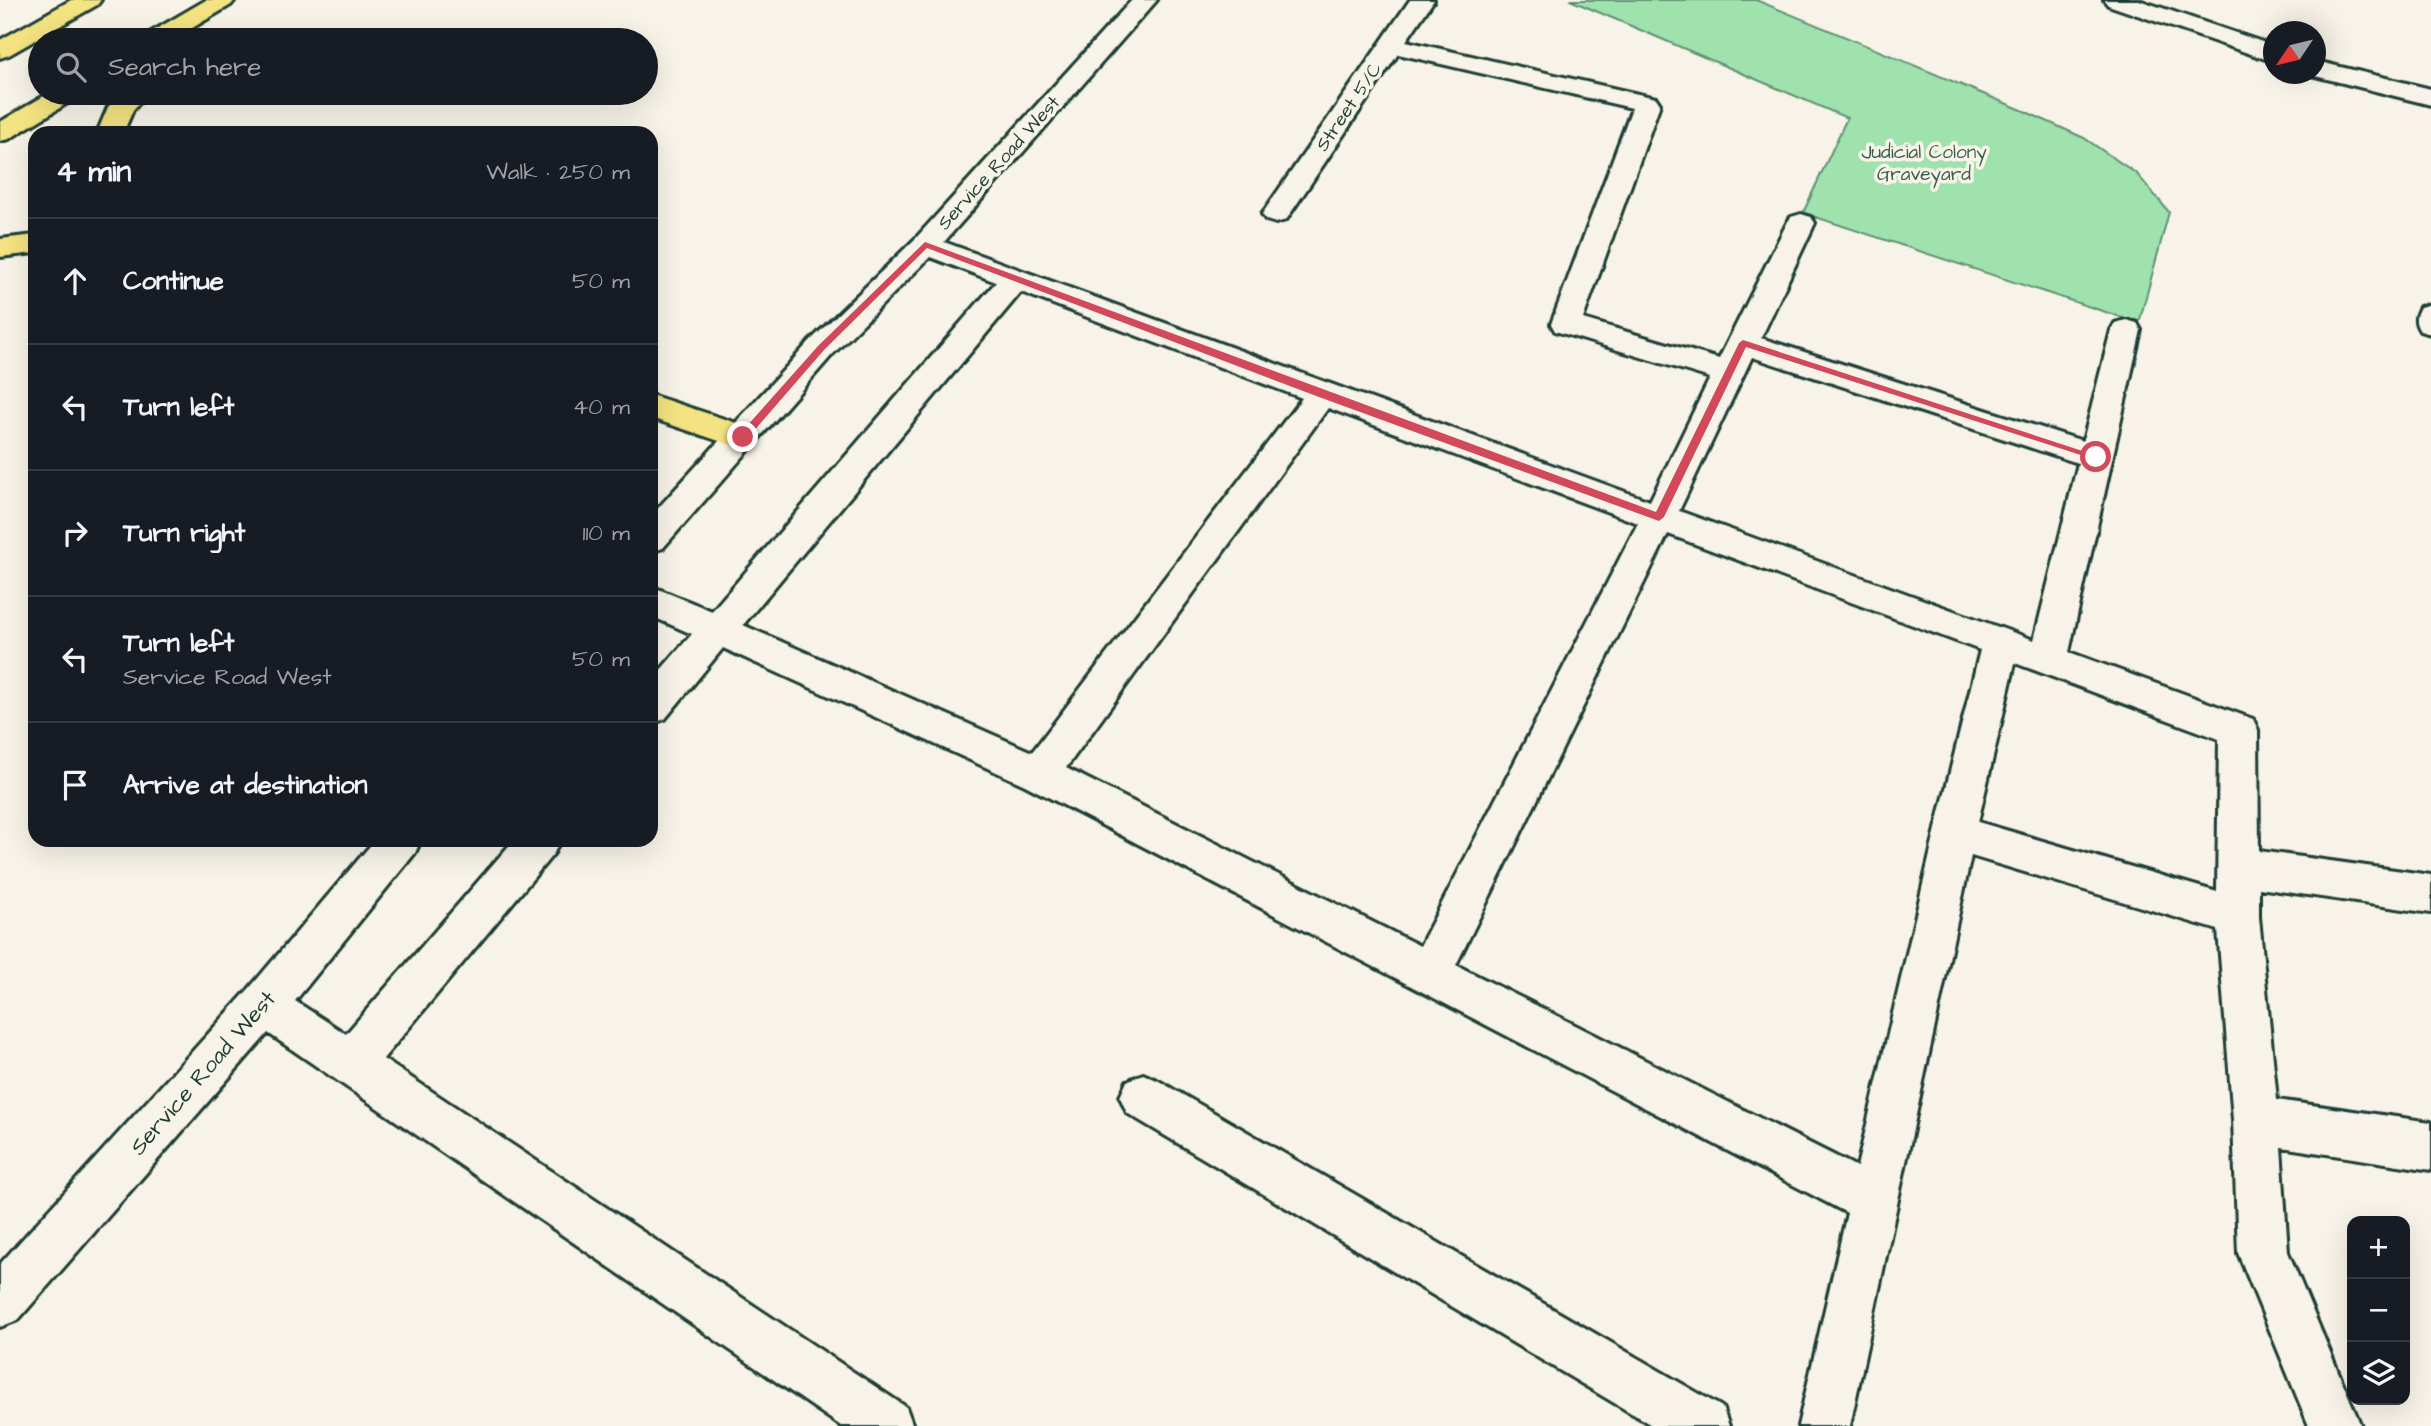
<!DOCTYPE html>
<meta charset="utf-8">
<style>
body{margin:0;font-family:"Architects Daughter",sans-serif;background:#242831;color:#f1f3f6}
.controls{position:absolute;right:21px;bottom:21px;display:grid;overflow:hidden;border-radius:14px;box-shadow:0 7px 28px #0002}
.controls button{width:63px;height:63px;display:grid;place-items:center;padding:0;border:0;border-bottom:2px solid #363941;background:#171b24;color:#f1f3f6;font:35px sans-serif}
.compass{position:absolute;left:2263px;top:21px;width:63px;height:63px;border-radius:50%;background:#171b24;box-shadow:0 7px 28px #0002;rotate:235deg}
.stop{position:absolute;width:21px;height:21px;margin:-16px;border:5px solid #d1495b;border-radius:50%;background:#fff}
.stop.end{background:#d1495b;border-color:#fff;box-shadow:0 2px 7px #0008}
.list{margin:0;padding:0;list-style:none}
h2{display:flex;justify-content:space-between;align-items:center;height:91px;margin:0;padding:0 28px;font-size:30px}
h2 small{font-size:23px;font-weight:400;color:#9ea1a6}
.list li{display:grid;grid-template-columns:46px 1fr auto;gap:21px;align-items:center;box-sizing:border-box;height:126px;padding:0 28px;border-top:2px solid #363941}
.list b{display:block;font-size:26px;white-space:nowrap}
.list p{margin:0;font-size:23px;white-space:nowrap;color:#9ea1a6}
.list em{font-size:23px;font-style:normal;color:#9ea1a6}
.icon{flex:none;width:38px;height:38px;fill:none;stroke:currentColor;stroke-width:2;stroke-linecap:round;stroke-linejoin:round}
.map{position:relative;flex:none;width:2431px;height:1426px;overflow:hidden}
.search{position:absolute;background:#171b24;box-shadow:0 7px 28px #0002;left:28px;top:28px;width:630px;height:77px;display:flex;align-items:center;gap:18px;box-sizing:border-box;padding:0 24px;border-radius:38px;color:#9ea1a6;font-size:26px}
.panel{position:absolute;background:#171b24;box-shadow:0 7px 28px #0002;left:28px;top:126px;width:630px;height:721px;border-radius:21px}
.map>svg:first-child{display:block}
.green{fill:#9fe2ae;stroke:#5f9071;stroke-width:2}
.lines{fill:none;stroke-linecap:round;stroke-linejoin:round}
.minor-casing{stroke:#1f3d34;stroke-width:6}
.highway-casing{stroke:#1f3d34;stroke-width:6}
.minor{fill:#f7f3e8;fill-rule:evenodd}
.highway{fill:#f4e382;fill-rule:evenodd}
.route{fill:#d1495b}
.labels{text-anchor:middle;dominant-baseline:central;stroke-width:7;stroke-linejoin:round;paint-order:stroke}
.far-street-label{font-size:19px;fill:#1f3d34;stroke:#f7f3e8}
.far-park-label{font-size:19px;fill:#395e4c;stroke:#f7f3e8}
.street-label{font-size:23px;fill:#1f3d34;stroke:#f7f3e8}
</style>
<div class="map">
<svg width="2431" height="1426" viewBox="0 0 2431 1426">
<rect width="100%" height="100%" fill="#f7f3e8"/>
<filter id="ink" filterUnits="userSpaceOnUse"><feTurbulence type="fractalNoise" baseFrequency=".0143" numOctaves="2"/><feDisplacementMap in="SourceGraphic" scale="14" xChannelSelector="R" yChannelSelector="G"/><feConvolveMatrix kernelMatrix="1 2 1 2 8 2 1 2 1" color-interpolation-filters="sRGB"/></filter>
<g filter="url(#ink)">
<!-- green -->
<path class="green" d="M1570,0H1756L2022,110L2084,138L2137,174L2169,212L2139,323L1803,213L1847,118Z"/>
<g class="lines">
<!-- minor casing -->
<g class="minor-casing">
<path id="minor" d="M1132,0H1157L944,242L1650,501L1710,378L1555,331L1551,324L1632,108L1398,54L1286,220L1276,223L1266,220L1262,214L1410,0H1434L1406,41L1647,96L1656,98L1660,104L1583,319L1719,359L1787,223L1791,217L1801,214L1811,217L1815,223L1761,338L2083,441L2111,330L2115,323L2126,320L2137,323L2141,330L2069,652L2253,719L2258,730L2259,851L2431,875V913L2259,888V917L2277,1100L2431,1122V1170L2281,1147L2288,1252L2361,1426H2309L2238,1253L2233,1120L2218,930L1971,856L1850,1426H1798L1847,1213L1025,785L723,648L665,719L651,724V681L692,634L651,616V586L712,611L996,282L930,257L832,355L663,548L651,552V516L810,341L915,239ZM1021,292L1302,398L1032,752L743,625ZM1752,357L2078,463L2034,640L1679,511ZM1328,408L1638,523L1420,946L1066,768ZM1668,534L1980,650L1935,833L1857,1167L1456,965ZM2015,663L2219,739L2217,892L1978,822Z
M2104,0H2139L2274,46V62L2108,5Z
M2316,61L2431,89V105L2307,74H2316Z
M2431,304V334L2420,331C2414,322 2415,316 2420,307Z
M375,840H421L415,853L295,1001L346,1034L514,840H560L554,853L383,1059L906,1407L913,1426H841L268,1033L18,1320L0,1327V1264L248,990Z
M1143,1074L1159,1081L1722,1407L1729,1426H1653L1127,1113L1120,1097L1127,1081Z"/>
</g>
<!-- highway casing -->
<g class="highway-casing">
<path id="highway" d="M71,0H101L97,5L9,55L0,58V40Z
M206,0H235L231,5L172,40H143L146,35Z
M49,93H80L76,98L9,139L0,141V122Z
M121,93H148L133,110L123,133H97L108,107Z
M35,235V253L0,257V239Z
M651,395L755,429L759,437L755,445L743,449L651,418Z"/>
</g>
<!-- minor -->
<use href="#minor" class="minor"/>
<!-- highway -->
<use href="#highway" class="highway"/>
</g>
</g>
<!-- route -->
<path class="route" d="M925,242L1656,512L1739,343L1743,340L2101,457L2093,459L1746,347L1664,517L1659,521L1319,397L927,248L824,350L746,440H739V435L818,346Z"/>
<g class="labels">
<!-- far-street labels -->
<g class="far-street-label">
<text transform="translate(1349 107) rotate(-56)">Street 5/C</text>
<text transform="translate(999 163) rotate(-48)">Service Road West</text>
</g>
<!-- far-park labels -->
<g class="far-park-label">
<text x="1924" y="152">Judicial Colony<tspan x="1924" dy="22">Graveyard</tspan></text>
</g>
<!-- street labels -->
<g class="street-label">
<text transform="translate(203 1073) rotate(-49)">Service Road West</text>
</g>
</g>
</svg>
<div class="controls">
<button>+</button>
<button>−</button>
<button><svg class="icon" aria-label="layers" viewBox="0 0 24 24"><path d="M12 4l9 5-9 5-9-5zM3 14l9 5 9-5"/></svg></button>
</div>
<svg class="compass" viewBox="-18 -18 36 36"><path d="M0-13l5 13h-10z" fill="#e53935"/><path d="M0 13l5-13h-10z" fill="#9ea1a6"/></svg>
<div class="stop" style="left:2096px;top:457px"></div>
<div class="stop end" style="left:743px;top:437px"></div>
<div class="search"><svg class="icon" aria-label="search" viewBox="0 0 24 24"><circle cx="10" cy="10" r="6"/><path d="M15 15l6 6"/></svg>Search here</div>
<section class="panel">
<h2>4 min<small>Walk · 250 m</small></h2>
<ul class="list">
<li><svg class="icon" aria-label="ahead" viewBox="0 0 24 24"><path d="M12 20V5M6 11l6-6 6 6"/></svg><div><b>Continue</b></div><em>50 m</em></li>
<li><svg class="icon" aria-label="left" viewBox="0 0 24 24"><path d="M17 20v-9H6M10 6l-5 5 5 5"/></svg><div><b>Turn left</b></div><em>40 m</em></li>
<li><svg class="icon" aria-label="right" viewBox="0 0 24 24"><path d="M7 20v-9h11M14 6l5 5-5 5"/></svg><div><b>Turn right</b></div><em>110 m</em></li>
<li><svg class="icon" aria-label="left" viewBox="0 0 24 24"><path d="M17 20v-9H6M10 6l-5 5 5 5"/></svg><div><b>Turn left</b><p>Service Road West</p></div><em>50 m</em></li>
<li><svg class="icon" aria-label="arrive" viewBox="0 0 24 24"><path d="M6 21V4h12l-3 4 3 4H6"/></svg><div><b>Arrive at destination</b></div></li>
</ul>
</section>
</div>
